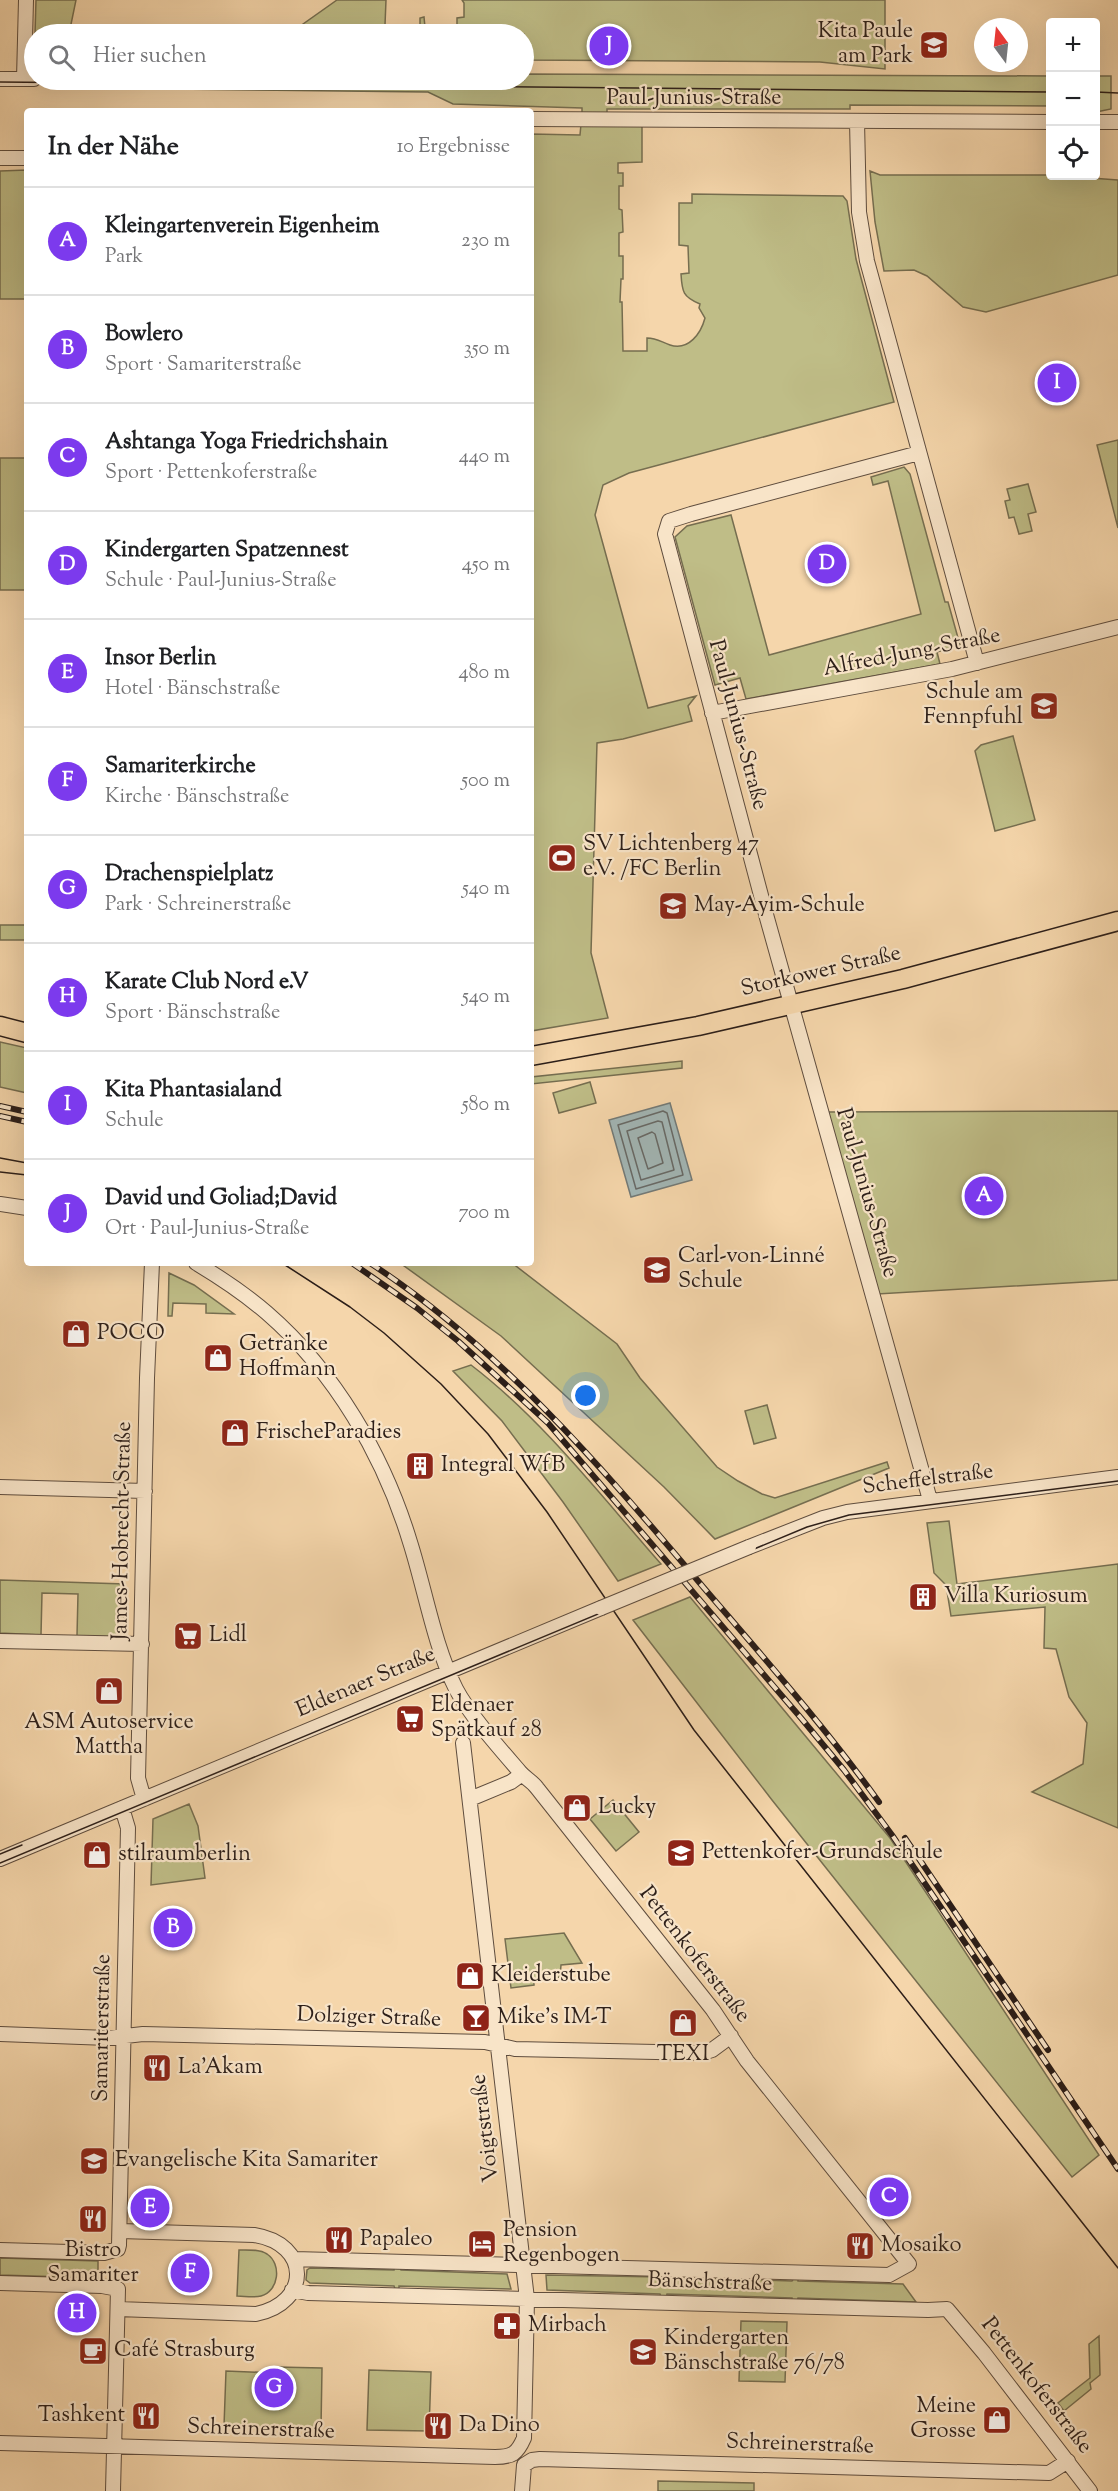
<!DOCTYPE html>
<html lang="de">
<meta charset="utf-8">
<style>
body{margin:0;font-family:"Sorts Mill Goudy",serif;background:#f6f6f6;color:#202124}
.controls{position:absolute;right:18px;top:18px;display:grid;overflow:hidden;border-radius:6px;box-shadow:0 6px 24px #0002}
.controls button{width:54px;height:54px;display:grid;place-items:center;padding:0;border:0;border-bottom:2px solid #e0e0e0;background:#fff;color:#202124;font:30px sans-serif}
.compass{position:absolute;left:974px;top:18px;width:54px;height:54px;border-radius:50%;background:#fff;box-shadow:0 6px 24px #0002;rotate:345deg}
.you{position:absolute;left:586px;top:1396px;width:21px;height:21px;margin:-15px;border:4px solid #fff;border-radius:50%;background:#1a73e8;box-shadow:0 0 0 9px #1a73e833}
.badge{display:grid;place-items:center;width:39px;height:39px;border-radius:50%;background:#7c3aed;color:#fff;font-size:20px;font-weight:700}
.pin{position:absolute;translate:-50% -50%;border:3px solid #fff;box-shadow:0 2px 6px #0006}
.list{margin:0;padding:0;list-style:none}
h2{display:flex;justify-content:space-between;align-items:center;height:78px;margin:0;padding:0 24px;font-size:26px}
h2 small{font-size:20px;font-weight:400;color:#757577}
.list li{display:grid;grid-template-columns:39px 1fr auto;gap:18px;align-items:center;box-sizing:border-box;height:108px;padding:0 24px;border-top:2px solid #e0e0e0}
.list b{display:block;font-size:22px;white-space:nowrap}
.list p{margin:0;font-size:20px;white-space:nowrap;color:#757577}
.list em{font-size:20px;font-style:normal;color:#757577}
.icon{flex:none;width:33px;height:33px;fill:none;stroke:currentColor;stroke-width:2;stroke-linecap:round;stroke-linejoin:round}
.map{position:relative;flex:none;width:1118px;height:2491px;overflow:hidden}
.search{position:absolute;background:#fff;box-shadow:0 6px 24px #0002;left:24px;top:24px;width:510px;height:66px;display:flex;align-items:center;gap:15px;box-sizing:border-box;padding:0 21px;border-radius:33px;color:#757577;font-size:22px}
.panel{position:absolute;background:#fff;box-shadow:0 6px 24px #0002;left:24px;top:108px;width:510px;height:1158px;border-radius:6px}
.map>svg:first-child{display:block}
.green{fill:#bfbd87;stroke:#766e50;stroke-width:1.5}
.water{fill:#a2b6b5;stroke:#737a77;stroke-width:1.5}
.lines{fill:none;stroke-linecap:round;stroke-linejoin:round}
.shore{stroke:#686a67;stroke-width:1.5}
.minor-casing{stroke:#5f4d3e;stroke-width:16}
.major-casing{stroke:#2d1f19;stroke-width:21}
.minor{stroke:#f8e4c8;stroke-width:14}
.major{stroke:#f5d6ab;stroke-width:18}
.tram{stroke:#2d1f19;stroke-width:1.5}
.rail-casing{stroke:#2d1f19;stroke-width:6}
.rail{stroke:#f8e4c8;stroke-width:4;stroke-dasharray:11;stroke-linecap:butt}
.minor-bridge-casing{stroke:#5f4d3e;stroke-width:16;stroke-linecap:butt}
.minor-bridge{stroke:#f8e4c8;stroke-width:14}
.labels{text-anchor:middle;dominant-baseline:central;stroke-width:4.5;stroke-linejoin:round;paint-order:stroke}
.poi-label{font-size:22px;fill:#2d1f19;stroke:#f8e4c8;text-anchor:start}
.street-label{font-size:22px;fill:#2d1f19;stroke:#f8e4c8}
</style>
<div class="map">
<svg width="1118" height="2491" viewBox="0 0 1118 2491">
<rect width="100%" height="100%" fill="#f5d6ab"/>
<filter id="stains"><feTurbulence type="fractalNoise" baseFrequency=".00333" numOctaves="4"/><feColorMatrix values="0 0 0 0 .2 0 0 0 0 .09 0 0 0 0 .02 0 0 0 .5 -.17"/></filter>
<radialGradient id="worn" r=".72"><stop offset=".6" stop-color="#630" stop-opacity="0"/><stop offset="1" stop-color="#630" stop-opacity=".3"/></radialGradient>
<!-- green -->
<path class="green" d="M36,0H76L69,34H35Z
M337,0H386L385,25L393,26L394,34H289Z
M462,0H885V69L820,62L524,60V34H420V18L424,17L425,27H442V31L457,30V18L464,17V3Z
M524,74L1050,76V106L850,105V109H607V117L582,116V108L453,104L428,92L85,88V80H524Z
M1096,76H1111V109L1096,112Z
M581,124L642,126V162L618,163V173H623V186H619V209L622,210L623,232L619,233V256H623V279H621L620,302H622L623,351H647V338C657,338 661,342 670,345C689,351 701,333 705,318L699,308L700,304C683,297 682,292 681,274L689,273L688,246L679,245V203H692V194L843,196L847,201L856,259L894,402L629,473L603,485L595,515L648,708L696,696L688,706L692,721L623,739L597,743L591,953L608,1018L531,1031V134L580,135Z
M27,170V299H0V171Z
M870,171L880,175H1050L1118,180V275L986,312L963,307L927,276L914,270L884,271L875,222Z
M1118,440V528L1097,445Z
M0,458H27V590H0Z
M904,467L910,474L945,602H948L960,645L937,652L940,664L746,699L740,678L715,685L675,537L687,526L731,515L769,655L921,614L888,481L873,485L871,477Z
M1028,484L1036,512L1028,514L1032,531L1019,534L1014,517L1009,518L1005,501L1010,500L1007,489Z
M1013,736L1035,820L995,831L975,751L981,745Z
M0,925H27V940H0Z
M0,1042L27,1048V1093L0,1087Z
M682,1061V1068L531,1084V1077Z
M590,1082L596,1103L559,1113L553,1093Z
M1118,1111V1280L877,1294L827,1112Z
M400,1263H512L617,1344L640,1378L717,1467L738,1481L762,1494L775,1498L887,1462L889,1468L715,1539L664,1487L501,1336Z
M169,1273L194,1285L234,1314L206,1313V1304L173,1303L172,1316H168Z
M471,1365C543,1420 601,1496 661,1564L618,1581L563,1502L502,1421L453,1371Z
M767,1405L776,1438L754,1444L745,1411Z
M949,1521L957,1584L1118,1564V1828L1032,1792L1083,1764L1087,1723L1069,1697L1056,1649L1044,1648L1045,1607L951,1616L946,1585L934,1573L927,1523Z
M0,1580L125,1584L123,1637L77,1636L78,1594L42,1593L41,1635L0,1633Z
M690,1597L890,1838L1099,2155L1072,2177L772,1800L633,1620Z
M613,1800L639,1832L616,1851L590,1819Z
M189,1804L198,1826L205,1878L151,1885L153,1819Z
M564,1933L582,1963L561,1965L560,1977L534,1980V1985L511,1988L505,1939Z
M239,2250C248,2250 259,2249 267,2254C282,2264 279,2291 261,2296C254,2298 244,2296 237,2296Z
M0,2258L98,2261V2278L0,2275Z
M394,2267H400L401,2270L507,2274L511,2289L399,2286V2289H395L394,2286L310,2283L306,2280L307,2270L310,2268L394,2270Z
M661,2274L666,2275L667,2277L792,2281L794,2278L798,2279V2281L903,2284L916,2302L798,2298L797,2301H792V2298L667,2294L666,2297H661L660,2294L547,2290L546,2275L661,2277Z
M741,2321L787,2322L785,2382L739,2381Z
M1099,2336L1100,2375L1090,2383L1091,2389L1064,2411L1058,2403L1090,2378L1089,2344Z
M276,2367L322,2368L321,2428L224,2426L226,2371L276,2373Z
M369,2370L431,2372L429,2431L367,2430Z
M658,2481L754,2483V2491H658Z"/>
<!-- water -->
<path class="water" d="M670,1103L692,1180L631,1197L609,1120Z"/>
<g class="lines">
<!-- shore -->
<path class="shore" d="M663,1111L667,1113L683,1175L636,1189L618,1125Z
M658,1121L662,1122L674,1170L641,1180L627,1131Z
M652,1132L655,1134L663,1163L648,1169L638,1138Z"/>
<!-- minor casing -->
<g class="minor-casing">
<path id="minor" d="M0,79H34
M24,79L26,0
M531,119L1050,122
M857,121L859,212L867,261L977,663
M1096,122H1118
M0,158H27
M919,453L691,514L669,521L665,534L767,918L930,1500
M712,713L952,669L1118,627
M0,1204L27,1208
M196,1263C221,1278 245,1294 267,1313C335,1372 384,1456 410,1542C425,1589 434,1645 456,1689C469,1714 501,1750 520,1772C525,1778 532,1781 537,1788L713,2010L747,2061L909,2264L889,2275L294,2259
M0,1487L145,1491
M749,1547L823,1518L847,1512L1118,1477
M0,1641L142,1644
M144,1799L138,1778L147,1378L152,1263
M470,1799L511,1782L522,1774
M0,1859L601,1608
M0,2034L108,2038L143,2034L485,2042L515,2049L703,2053L712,2050L731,2036
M0,2250L104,2253L118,2249L119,2245L128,1828L122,1808
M0,2283L102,2286L118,2289L113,2491
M292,2290L308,2293L928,2310L947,2309L984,2353L1090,2491
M118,2309L256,2314C311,2303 311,2244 254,2235L120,2231
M0,2443L495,2457C512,2457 517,2454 524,2438L527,2299L463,1743
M522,2491L524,2465L532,2460L540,2459L1049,2473L1068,2461"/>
</g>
<!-- major casing -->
<g class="major-casing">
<path id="major" d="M0,1026L27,1033
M531,1056L698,1026L903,979L1118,921"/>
</g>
<!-- minor -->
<use href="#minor" class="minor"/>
<!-- major -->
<use href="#major" class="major"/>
<!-- tram -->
<path class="tram" d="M0,82L1050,92
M1096,92L1118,93
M0,1158L27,1163
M0,1172L27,1175
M282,1263L350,1307L384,1333L441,1384L488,1434L547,1512L694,1730L1118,2268
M0,1854L22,1845
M0,1863L807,1527L849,1515L1118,1481"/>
<!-- rail casing -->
<g class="rail-casing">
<path id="rail" d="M0,1106L27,1112
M0,1116L27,1122
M352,1263L417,1308L458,1341L548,1423L801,1718L844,1770L892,1835L1118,2169
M370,1263C502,1349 603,1469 704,1588C764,1658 825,1727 879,1802
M905,1838L1048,2050"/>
</g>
<!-- rail -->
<use href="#rail" class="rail"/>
<!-- minor-bridge casing -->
<g class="minor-bridge-casing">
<path id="minor-bridge" d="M601,1608L749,1547"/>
</g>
<!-- minor-bridge -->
<use href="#minor-bridge" class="minor-bridge"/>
</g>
<!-- icons -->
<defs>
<g id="school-square" transform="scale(1.5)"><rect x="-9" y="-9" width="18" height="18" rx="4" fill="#8f2418" stroke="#f8e4c8"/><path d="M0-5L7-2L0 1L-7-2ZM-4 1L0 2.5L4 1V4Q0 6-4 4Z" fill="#fff"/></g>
<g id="stadium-square" transform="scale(1.5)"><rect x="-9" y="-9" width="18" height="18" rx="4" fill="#8f2418" stroke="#f8e4c8"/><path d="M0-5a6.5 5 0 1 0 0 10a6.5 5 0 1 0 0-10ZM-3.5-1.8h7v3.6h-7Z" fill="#fff"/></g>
<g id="shop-square" transform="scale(1.5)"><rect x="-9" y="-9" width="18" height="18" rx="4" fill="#8f2418" stroke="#f8e4c8"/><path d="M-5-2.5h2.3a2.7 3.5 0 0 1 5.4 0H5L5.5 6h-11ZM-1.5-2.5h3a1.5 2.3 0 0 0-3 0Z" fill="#fff"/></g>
<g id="building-square" transform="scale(1.5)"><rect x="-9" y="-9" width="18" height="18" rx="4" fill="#8f2418" stroke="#f8e4c8"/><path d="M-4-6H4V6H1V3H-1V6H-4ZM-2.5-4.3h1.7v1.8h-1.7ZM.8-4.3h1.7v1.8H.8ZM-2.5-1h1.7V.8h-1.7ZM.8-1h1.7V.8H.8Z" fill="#fff"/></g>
<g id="supermarket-square" transform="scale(1.5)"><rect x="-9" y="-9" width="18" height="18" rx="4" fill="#8f2418" stroke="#f8e4c8"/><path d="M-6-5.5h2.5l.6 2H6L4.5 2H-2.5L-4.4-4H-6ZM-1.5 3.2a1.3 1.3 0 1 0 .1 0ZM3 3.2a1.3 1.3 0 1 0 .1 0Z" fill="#fff"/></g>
<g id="bar-square" transform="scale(1.5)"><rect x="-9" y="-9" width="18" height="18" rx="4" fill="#8f2418" stroke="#f8e4c8"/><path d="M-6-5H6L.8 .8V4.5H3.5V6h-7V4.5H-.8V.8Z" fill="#fff"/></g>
<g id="restaurant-square" transform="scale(1.5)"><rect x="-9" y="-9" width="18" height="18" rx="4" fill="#8f2418" stroke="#f8e4c8"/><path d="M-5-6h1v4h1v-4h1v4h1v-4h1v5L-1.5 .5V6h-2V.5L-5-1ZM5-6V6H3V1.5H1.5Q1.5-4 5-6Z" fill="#fff"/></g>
<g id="hotel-square" transform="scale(1.5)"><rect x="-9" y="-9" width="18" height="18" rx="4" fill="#8f2418" stroke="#f8e4c8"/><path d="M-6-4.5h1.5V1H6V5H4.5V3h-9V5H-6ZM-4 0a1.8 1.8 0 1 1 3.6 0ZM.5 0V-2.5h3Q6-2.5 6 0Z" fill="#fff"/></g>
<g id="pharmacy-square" transform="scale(1.5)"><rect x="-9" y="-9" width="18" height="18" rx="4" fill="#8f2418" stroke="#f8e4c8"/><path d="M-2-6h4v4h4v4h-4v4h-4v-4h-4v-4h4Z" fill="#fff"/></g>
<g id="cafe-square" transform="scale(1.5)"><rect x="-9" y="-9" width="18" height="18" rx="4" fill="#8f2418" stroke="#f8e4c8"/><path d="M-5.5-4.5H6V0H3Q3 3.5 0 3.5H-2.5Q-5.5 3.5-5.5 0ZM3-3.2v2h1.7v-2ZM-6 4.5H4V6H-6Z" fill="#fff"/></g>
</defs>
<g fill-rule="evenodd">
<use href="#school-square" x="934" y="45"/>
<use href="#school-square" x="1044" y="706"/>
<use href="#stadium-square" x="562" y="858"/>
<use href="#school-square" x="673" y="906"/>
<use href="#school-square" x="657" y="1270"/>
<use href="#shop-square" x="76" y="1334"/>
<use href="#shop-square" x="218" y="1358"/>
<use href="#shop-square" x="235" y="1433"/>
<use href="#building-square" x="420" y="1466"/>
<use href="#building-square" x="923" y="1597"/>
<use href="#supermarket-square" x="188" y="1636"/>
<use href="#shop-square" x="109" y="1691"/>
<use href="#supermarket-square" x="410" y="1719"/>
<use href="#shop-square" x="577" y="1808"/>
<use href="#school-square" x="681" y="1853"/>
<use href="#shop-square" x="97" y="1855"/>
<use href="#shop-square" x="470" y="1976"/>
<use href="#bar-square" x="476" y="2018"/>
<use href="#shop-square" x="683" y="2023"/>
<use href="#restaurant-square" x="157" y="2068"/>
<use href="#school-square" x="94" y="2161"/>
<use href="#restaurant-square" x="93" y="2219"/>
<use href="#restaurant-square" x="339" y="2240"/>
<use href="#hotel-square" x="482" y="2244"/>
<use href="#restaurant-square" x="860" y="2246"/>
<use href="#pharmacy-square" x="507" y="2326"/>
<use href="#cafe-square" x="93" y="2351"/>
<use href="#school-square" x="643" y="2352"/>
<use href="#restaurant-square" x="146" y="2416"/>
<use href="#shop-square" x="997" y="2420"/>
<use href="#restaurant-square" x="438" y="2426"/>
</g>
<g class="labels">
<!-- poi labels -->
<g class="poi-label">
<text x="913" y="32" text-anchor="end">Kita Paule<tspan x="913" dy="25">am Park</tspan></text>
<text x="1023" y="693" text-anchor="end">Schule am<tspan x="1023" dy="25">Fennpfuhl</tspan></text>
<text x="583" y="845">SV Lichtenberg 47<tspan x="583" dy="25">e.V. /FC Berlin</tspan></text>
<text x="694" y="906">May-Ayim-Schule</text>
<text x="678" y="1257">Carl-von-Linné<tspan x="678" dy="25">Schule</tspan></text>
<text x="97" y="1334">POCO</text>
<text x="239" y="1345">Getränke<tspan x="239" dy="25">Hoffmann</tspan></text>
<text x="256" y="1433">FrischeParadies</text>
<text x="441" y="1466">Integral WfB</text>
<text x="944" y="1597">Villa Kuriosum</text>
<text x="209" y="1636">Lidl</text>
<text x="431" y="1706">Eldenaer<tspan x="431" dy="25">Spätkauf 28</tspan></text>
<text x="109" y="1723" text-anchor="middle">ASM Autoservice<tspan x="109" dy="25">Mattha</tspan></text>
<text x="598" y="1808">Lucky</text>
<text x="702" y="1853">Pettenkofer-Grundschule</text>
<text x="118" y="1855">stilraumberlin</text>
<text x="491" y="1976">Kleiderstube</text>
<text x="497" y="2018">Mike's IM-T</text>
<text x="683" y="2055" text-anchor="middle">TEXI</text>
<text x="178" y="2068">La'Akam</text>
<text x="115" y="2161">Evangelische Kita Samariter</text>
<text x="503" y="2231">Pension<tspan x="503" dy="25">Regenbogen</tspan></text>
<text x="360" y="2240">Papaleo</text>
<text x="881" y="2246">Mosaiko</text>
<text x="93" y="2251" text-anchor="middle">Bistro<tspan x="93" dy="25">Samariter</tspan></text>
<text x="528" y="2326">Mirbach</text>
<text x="664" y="2339">Kindergarten<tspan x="664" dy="25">Bänschstraße 76/78</tspan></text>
<text x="114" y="2351">Café Strasburg</text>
<text x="976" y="2407" text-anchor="end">Meine<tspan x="976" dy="25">Grosse</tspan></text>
<text x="125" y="2416" text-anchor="end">Tashkent</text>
<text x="459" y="2426">Da Dino</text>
</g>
<!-- street labels -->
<g class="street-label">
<text x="694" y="99">Paul-Junius-Straße</text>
<text transform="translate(912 653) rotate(-11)">Alfred-Jung-Straße</text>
<text transform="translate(737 725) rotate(75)">Paul-Junius-Straße</text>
<text transform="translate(821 972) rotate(-13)">Storkower Straße</text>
<text transform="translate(866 1193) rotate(74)">Paul-Junius-Straße</text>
<text transform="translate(928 1480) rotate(-7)">Scheffelstraße</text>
<text transform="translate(123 1531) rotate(-89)">James-Hobrecht-Straße</text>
<text transform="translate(366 1683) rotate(-23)">Eldenaer Straße</text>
<text transform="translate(694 1955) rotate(52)">Pettenkoferstraße</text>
<text transform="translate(369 2018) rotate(2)">Dolziger Straße</text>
<text transform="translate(103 2028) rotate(-89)">Samariterstraße</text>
<text transform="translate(486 2128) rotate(-97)">Voigtstraße</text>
<text transform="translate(710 2283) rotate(2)">Bänschstraße</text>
<text transform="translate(1036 2386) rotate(52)">Pettenkoferstraße</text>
<text transform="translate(261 2430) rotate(2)">Schreinerstraße</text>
<text transform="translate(800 2445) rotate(2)">Schreinerstraße</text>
</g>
</g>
<rect width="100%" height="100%" filter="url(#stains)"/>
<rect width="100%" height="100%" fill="url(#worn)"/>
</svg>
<div class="controls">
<button>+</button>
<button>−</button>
<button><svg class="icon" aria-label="locate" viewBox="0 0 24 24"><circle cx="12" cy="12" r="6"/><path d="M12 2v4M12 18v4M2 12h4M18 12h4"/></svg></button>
</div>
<svg class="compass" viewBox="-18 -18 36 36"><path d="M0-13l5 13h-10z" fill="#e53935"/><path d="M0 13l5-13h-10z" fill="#757577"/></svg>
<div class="you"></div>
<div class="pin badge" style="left:984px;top:1196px">A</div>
<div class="pin badge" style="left:173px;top:1928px">B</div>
<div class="pin badge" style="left:889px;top:2197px">C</div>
<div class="pin badge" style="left:827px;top:564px">D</div>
<div class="pin badge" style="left:150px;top:2208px">E</div>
<div class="pin badge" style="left:190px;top:2273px">F</div>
<div class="pin badge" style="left:274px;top:2388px">G</div>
<div class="pin badge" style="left:77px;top:2313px">H</div>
<div class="pin badge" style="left:1057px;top:383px">I</div>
<div class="pin badge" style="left:609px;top:46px">J</div>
<div class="search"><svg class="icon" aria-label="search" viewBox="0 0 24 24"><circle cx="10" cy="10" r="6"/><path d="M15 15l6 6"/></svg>Hier suchen</div>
<section class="panel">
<h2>In der Nähe<small>10 Ergebnisse</small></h2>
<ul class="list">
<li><span class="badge">A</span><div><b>Kleingartenverein Eigenheim</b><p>Park</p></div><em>230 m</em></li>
<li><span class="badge">B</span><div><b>Bowlero</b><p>Sport · Samariterstraße</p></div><em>350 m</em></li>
<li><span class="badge">C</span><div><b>Ashtanga Yoga Friedrichshain</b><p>Sport · Pettenkoferstraße</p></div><em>440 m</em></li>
<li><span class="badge">D</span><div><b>Kindergarten Spatzennest</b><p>Schule · Paul-Junius-Straße</p></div><em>450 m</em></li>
<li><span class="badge">E</span><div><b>Insor Berlin</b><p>Hotel · Bänschstraße</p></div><em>480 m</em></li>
<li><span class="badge">F</span><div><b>Samariterkirche</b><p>Kirche · Bänschstraße</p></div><em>500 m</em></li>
<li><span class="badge">G</span><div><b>Drachenspielplatz</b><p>Park · Schreinerstraße</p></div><em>540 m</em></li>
<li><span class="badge">H</span><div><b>Karate Club Nord e.V</b><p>Sport · Bänschstraße</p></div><em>540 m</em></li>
<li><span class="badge">I</span><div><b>Kita Phantasialand</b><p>Schule</p></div><em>580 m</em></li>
<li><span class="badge">J</span><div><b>David und Goliad;David</b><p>Ort · Paul-Junius-Straße</p></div><em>700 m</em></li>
</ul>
</section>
</div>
